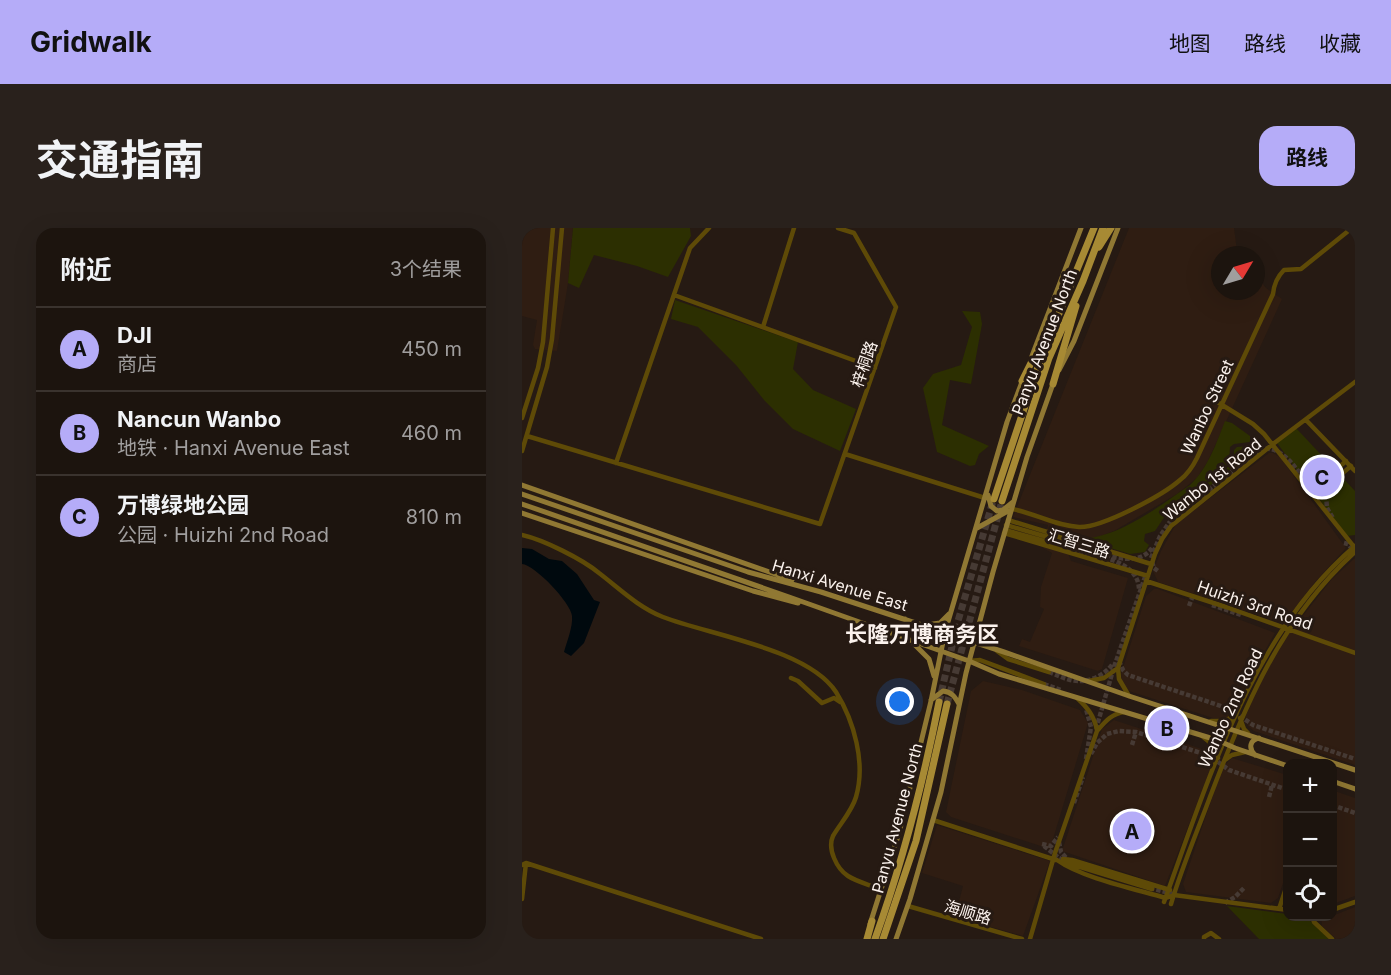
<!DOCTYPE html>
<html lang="zh">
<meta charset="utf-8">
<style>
body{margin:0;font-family:Inter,"Noto Sans SC",sans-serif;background:#29211c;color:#f1f3f6}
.controls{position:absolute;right:18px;bottom:18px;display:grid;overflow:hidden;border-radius:12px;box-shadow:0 6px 24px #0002}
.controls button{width:54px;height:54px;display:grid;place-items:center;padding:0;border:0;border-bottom:2px solid #3a332e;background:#1c140e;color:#f1f3f6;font:30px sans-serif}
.compass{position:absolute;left:689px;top:18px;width:54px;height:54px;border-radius:50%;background:#1c140e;box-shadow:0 6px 24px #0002;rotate:52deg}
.you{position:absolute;left:378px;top:474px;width:21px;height:21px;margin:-15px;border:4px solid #fff;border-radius:50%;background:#1a73e8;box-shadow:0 0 0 9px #1a73e833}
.badge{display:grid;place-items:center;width:39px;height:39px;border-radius:50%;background:#b5acf8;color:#111;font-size:20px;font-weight:700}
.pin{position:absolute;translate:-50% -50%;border:3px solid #fff;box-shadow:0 2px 6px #0006}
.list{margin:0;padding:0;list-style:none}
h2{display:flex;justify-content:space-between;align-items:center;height:78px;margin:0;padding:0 24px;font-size:26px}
h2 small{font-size:20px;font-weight:400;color:#a09e9e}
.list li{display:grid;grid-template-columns:39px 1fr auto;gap:18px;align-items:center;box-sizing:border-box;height:84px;padding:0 24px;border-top:2px solid #3a332e}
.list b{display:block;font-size:22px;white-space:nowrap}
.list p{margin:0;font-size:20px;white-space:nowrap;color:#a09e9e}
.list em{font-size:20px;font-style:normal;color:#a09e9e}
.icon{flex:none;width:33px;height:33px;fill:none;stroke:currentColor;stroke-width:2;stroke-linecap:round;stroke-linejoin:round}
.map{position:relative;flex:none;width:833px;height:711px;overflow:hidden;border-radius:18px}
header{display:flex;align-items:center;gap:36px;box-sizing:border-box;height:84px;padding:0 30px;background:#b5acf8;color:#111}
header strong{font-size:28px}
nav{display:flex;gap:33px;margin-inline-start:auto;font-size:21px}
.intro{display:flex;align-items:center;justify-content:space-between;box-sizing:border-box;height:144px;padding:0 36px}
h1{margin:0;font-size:42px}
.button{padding:15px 27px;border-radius:18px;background:#b5acf8;color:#111;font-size:21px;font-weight:700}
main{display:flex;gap:36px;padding:0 36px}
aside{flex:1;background:#1c140e;border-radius:18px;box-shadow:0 6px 24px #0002}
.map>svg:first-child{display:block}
.built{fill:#2f1d12}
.green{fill:#2c2f01}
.water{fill:#00090e}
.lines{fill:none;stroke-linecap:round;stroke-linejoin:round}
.minor-tunnel{stroke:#463a34;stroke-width:4.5;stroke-dasharray:4.5 2;stroke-linecap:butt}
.highway-tunnel{stroke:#463a34;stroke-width:7;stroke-dasharray:7 3.5;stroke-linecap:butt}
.minor{stroke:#5e4a07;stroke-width:4.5}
.major{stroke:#907833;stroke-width:5}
.highway{stroke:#a78a34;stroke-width:7}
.labels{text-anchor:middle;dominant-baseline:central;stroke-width:6;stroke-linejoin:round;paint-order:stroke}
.street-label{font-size:16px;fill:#fbf2ed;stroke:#261a13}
.district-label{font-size:22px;font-weight:bold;fill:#fbf2ed;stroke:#261a13}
</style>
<header>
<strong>Gridwalk</strong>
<nav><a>地图</a><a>路线</a><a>收藏</a></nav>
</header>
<div class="intro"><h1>交通指南</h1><a class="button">路线</a></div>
<main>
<aside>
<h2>附近<small>3个结果</small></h2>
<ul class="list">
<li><span class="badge">A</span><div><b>DJI</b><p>商店</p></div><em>450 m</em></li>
<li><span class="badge">B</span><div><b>Nancun Wanbo</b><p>地铁 · Hanxi Avenue East</p></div><em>460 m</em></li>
<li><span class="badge">C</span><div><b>万博绿地公园</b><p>公园 · Huizhi 2nd Road</p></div><em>810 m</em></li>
</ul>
</aside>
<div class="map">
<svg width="833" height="711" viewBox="0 0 833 711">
<rect width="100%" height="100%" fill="#261a13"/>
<!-- built -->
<path class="built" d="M0,0H51L46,55L35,123L13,121L11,117L15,92L0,88Z
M607,0H712L715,23L718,27H698V63H734V47L744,60L760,71L686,233L675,250L655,266L592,303L574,310H540L549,333L606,350L580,441L576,443L497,418L500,411L508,414L522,381L518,379L519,359L530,325L521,320L526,297L491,289Z
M747,225H751L758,229L824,320L793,354L764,392L754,393L636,354L631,343L639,323L654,296Z
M833,330V537L732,503L726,498L723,490L744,439L768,404L810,351Z
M632,361H636L753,405L727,451L711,486L701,491L691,490L607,463L600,456L599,446L624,368Z
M461,453L500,462L558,482L566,495L528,621L429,589L424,584L449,463Z
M592,492L692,525L693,530L643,658L540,623L580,501Z
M710,530L765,547V643L756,670L749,675L664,664L661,656L700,540Z
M810,562L833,570V668L811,676Z
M415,597L528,633L501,708L433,689L441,658L400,645Z
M833,679V711H814L800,698L799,690L810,688Z"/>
<!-- green -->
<path class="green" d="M51,0H168L169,8L146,49L115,38L72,27L57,60L46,55Z
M153,72L276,114L271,141L291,162L334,181L318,223L271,201L242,172L214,137L176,99L149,91Z
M440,83L458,84L460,96L449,156L428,152L420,197L467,218L457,226L453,237L448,238L415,224L401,160L411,146L439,137L450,99Z
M703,193L710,195L728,208V214L712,216L708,219L707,235L704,238L701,234L695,236L698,243L645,285L633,303L623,306L622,313L627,317L623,324L608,326L559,311C598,309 636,279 668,257C686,240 694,216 703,193Z
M774,200L833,263V307L825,308L755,215Z
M728,218V227L656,282L654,279L711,235L712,222L715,219Z
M705,678L765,686L766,688L784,689L807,711H737Z"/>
<!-- water -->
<path class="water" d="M0,320L10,321L27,331L40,333L55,346L72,372L78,374L62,415L49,428L42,424C45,413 51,399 50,388C49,375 13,337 0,336Z"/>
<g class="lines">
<!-- minor-tunnel -->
<path class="minor-tunnel" d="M777,242L793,252
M804,267L805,280L811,290
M822,315L826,316L831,322
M553,317C575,323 614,343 630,320
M551,321C574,328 617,332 617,362
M629,330L638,308L649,292L738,221C762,217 775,242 787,259
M630,334L632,340L636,343
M690,377L719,387
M667,378L670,370
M597,433L601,442L606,447L708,481L731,497L833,531
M527,444C535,447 546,453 556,453C568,454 585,446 591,435
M522,456L539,462
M574,501L592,439L623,349
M610,517L614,504
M569,526L575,515L585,506L597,503L614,504L688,528L707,542L766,562
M564,531L569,499L564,481
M747,569L750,557
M552,575L561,549
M810,577L833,585
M537,614L539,624L547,633
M520,616L529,618L536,609
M522,618L537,630L545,634
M628,660L655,667
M703,675L713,669L722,660"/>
<!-- highway-tunnel -->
<path class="highway-tunnel" d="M417,474L436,393L471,273
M425,476L480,273"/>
<!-- minor -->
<path class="minor" d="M152,67L353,140
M241,99L272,0
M692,172L731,196L742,206L833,320
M0,190L16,140L21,114L31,0
M784,192L833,243
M5,208L298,296L374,79L332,5L316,0
M0,223L25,139L30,111L40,0
M323,226L463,270
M94,235L168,20L187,0
M806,249L824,233
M793,252H803
M809,255L829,238
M804,267L806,258
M490,281C513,285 533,298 557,299C580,300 641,267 658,252C666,246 671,238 675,230L751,66C752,56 755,49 762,42L779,41L830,0
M486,292L629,336
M484,297L553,317
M483,302L551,321
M482,305L626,348
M0,307C22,312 60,331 77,345C98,361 116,379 141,389C188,407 286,421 314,464C332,493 344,535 334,569C330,583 318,596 311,608C305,621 315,641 326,648C335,654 349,657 360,662
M624,353L704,379L833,425
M475,423L486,431L527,444
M447,433L458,432L522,456
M269,450L276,453L300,475L312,470L318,474
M567,453L582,450L596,440
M607,468L597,451L596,440L633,326L640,311L649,298L751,216L833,154
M555,470C566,480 572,488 575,502
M718,490L722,501L726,505
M689,493H702L714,487
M680,508L691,517L696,530
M703,532L710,527L723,524
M411,592L534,632
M541,631L550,632L648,662
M535,632C560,650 613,661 644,670L652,667L766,682
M542,634L630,661
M0,637L4,635L239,711
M0,671L4,635
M642,674C687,550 730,406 833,318
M649,676C660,639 675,604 688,569C723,477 759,391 833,324
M386,678L500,711
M757,681L766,654
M810,682L833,674
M790,688L792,694L810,711
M508,711L533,625L575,503C583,494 589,486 602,484
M682,711V709L689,705L697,711
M826,711L831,708L833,710"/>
<!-- major -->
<path class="major" d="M510,128L559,0
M537,142L552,113L596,0
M0,257L270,352
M0,266L226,344L299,364L482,424L607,468L833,542
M466,267L469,278L475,283L481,282L491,274
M0,276L270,370L447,433L477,446L695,512L713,520L766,538
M0,285L231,363L276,375
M455,300L486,283
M404,397L418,395L427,386
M379,409L385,405L386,397L383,391
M392,416L407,431L412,448
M409,472L421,463C430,464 433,469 437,476
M733,527C726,520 728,512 737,510
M810,553L833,561
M348,696L377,605L409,473L423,404L485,194L501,151
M374,711L388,671L419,564L444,445L471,344L505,229L532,153"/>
<!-- highway -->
<path class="highway" d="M577,19L589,0
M500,153L529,95
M531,156L554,78
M472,271L520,127L572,0
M480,273L527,130L561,53L581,0
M345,711L350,693
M353,711C381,633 401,555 417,474
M361,711L394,613L425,476"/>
</g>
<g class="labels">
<!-- street labels -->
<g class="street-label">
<text transform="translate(522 114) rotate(-69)">Panyu Avenue North</text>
<text transform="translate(342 136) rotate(-71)">梓桐路</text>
<text transform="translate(685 179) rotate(-65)">Wanbo Street</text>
<text transform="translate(690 251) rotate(-39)">Wanbo 1st Road</text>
<text transform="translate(557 315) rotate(17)">汇智三路</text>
<text transform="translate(318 357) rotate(17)">Hanxi Avenue East</text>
<text transform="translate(733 377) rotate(19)">Huizhi 3rd Road</text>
<text transform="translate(708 480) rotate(-65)">Wanbo 2nd Road</text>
<text transform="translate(375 590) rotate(-75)">Panyu Avenue North</text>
<text transform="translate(446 684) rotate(17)">海顺路</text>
</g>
<!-- district labels -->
<g class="district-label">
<text x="400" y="406">长隆万博商务区</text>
</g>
</g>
</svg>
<div class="controls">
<button>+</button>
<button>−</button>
<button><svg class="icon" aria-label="locate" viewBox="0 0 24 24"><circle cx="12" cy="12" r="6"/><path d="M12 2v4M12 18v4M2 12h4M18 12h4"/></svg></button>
</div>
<svg class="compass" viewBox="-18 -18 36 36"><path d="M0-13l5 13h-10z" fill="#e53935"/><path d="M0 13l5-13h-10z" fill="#a09e9e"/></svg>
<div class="you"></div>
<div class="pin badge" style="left:610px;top:603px">A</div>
<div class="pin badge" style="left:645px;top:500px">B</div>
<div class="pin badge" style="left:800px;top:249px">C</div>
</div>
</main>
